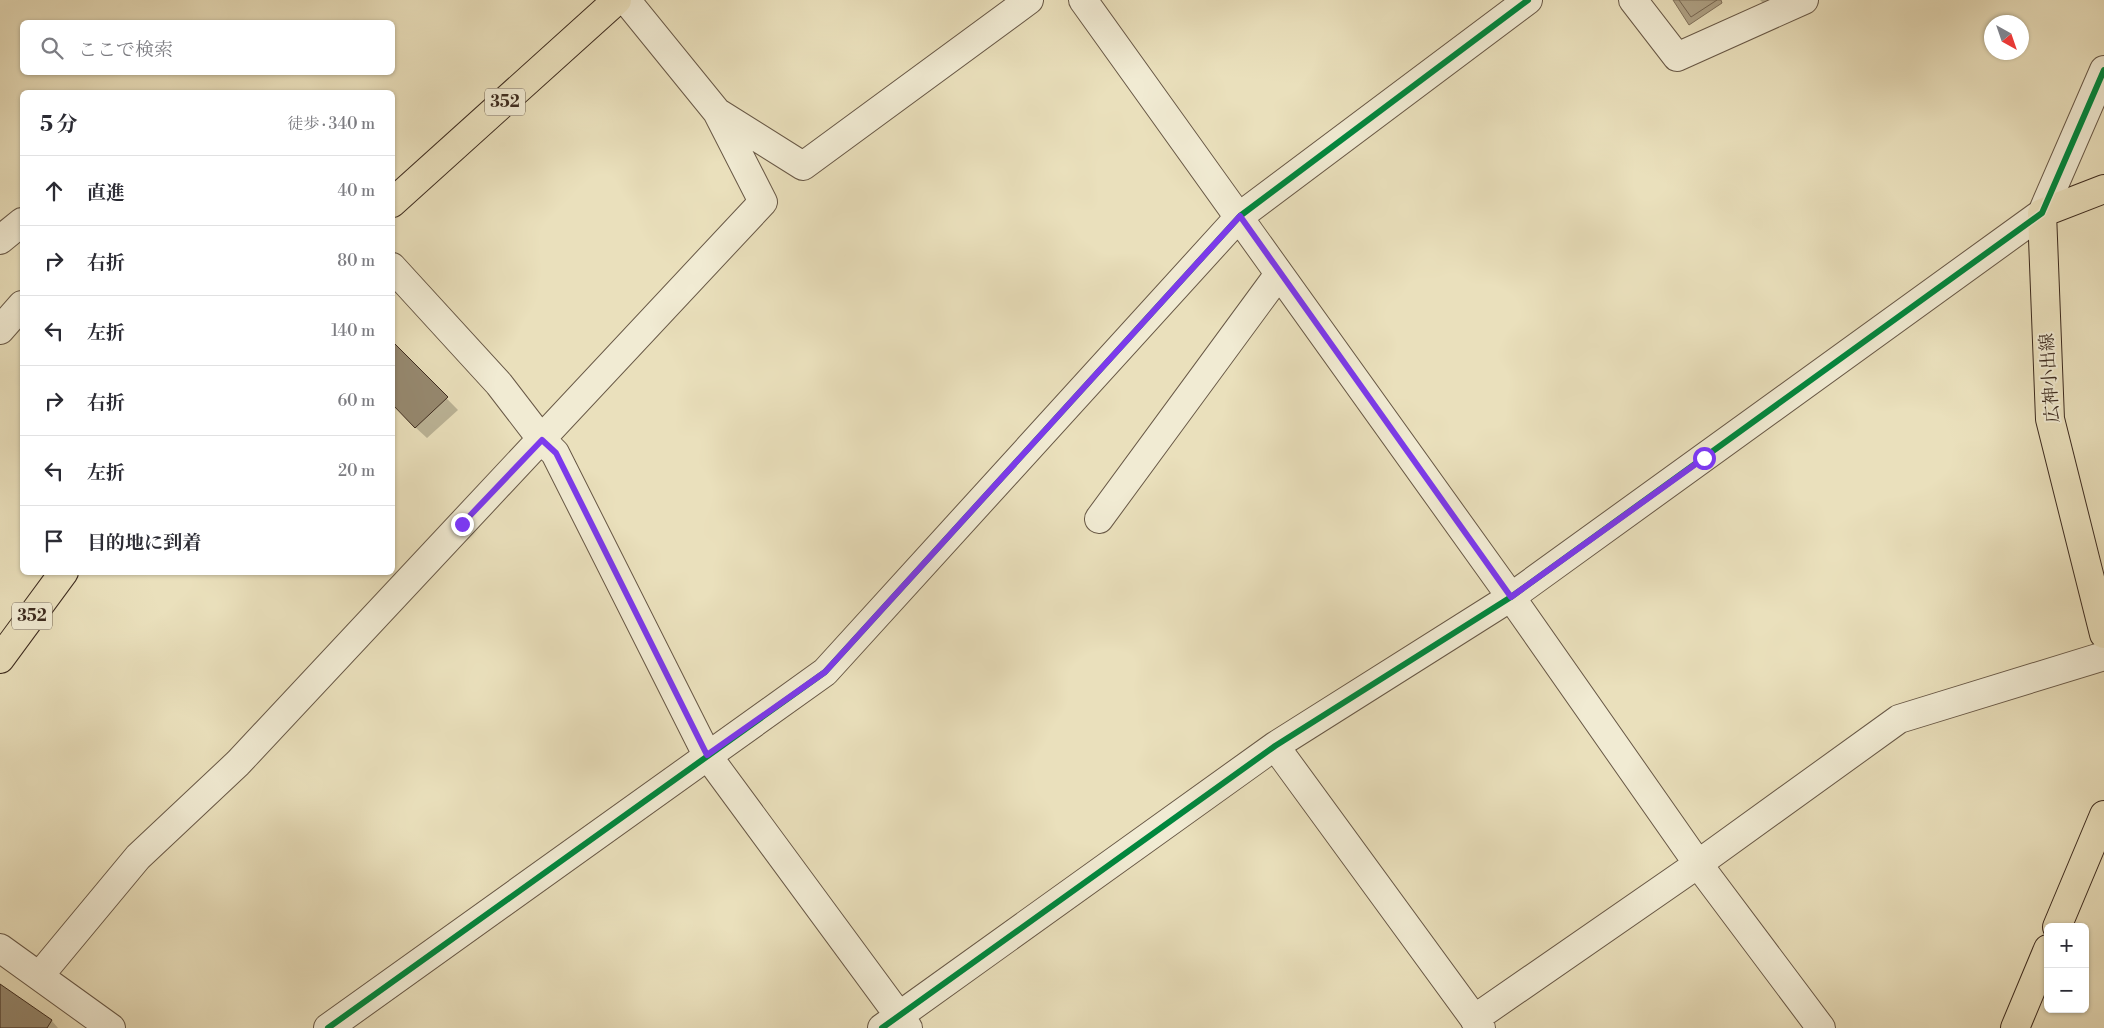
<!DOCTYPE html>
<html lang="ja">
<meta charset="utf-8">
<style>
body{margin:0;font-family:"Libre Bodoni","Noto Serif JP",serif;background:#f2f2f3;color:#2b2b33}
.controls{position:absolute;right:15px;bottom:15px;display:grid;overflow:hidden;border-radius:8px;box-shadow:0 1px 4px #0004}
.controls button{width:45px;height:45px;display:grid;place-items:center;padding:0;border:0;border-bottom:1px solid #e1e1e2;background:#fff;color:#2b2b33;font:25px sans-serif}
.compass{position:absolute;left:1984px;top:15px;width:45px;height:45px;border-radius:50%;background:#fff;box-shadow:0 1px 4px #0004;rotate:140deg}
.stop{position:absolute;width:15px;height:15px;margin:-11px;border:4px solid #7c3aed;border-radius:50%;background:#fff}
.stop.end{background:#7c3aed;border-color:#fff;box-shadow:0 1px 5px #0008}
.list{margin:0;padding:0;list-style:none}
h2{display:flex;justify-content:space-between;align-items:center;height:65px;margin:0;padding:0 20px;font-size:21px}
h2 small{font-size:16px;font-weight:400;color:#7c7c81}
.list li{display:grid;grid-template-columns:32px 1fr auto;gap:15px;align-items:center;box-sizing:border-box;height:70px;padding:0 20px;border-top:1px solid #e1e1e2}
.list b{display:block;font-size:19px;white-space:nowrap}
.list em{font-size:16px;font-style:normal;color:#7c7c81}
.icon{flex:none;width:28px;height:28px;fill:none;stroke:currentColor;stroke-width:2;stroke-linecap:round;stroke-linejoin:round}
.map{position:relative;flex:none;width:2104px;height:1028px;overflow:hidden}
.search{position:absolute;background:#fff;box-shadow:0 1px 4px #0004;left:20px;top:20px;width:375px;height:55px;display:flex;align-items:center;gap:12px;box-sizing:border-box;padding:0 18px;border-radius:8px;color:#7c7c81;font-size:19px}
.panel{position:absolute;background:#fff;box-shadow:0 1px 4px #0004;left:20px;top:90px;width:375px;height:485px;border-radius:8px}
.map>svg:first-child{display:block}
.water{fill:#afa286;stroke:#81725c}
.shadow{fill:#0003}
.lines{fill:none;stroke-linecap:round;stroke-linejoin:round}
.shore{stroke:#766652;stroke-width:1}
.building{fill:#968970;stroke:#3c2a1e}
.minor-casing{stroke:#685846;stroke-width:30}
.major-casing{stroke:#3c2a1e;stroke-width:30}
.highway-casing{stroke:#3c2a1e;stroke-width:30}
.minor{stroke:#f1ebd3;stroke-width:28}
.major{stroke:#eae0bc;stroke-width:28}
.highway{stroke:#eae0bc;stroke-width:28}
.cycleway-casing{stroke:#f1ebd3;stroke-width:9}
.cycleway{stroke:#00873e;stroke-width:6}
.route{stroke:#7c3aed;stroke-width:6}
.labels{text-anchor:middle;dominant-baseline:central;stroke-width:4;stroke-linejoin:round;paint-order:stroke}
.shield{fill:#f1ebd3;stroke:#726454;stroke-width:1}
.shield-label{font-size:16px;font-weight:bold;fill:#3c2a1e}
.street-label{font-size:18px;fill:#3c2a1e;stroke:#f1ebd3}
</style>
<div class="map">
<svg width="2104" height="1028" viewBox="0 0 2104 1028">
<rect width="100%" height="100%" fill="#eae0bc"/>
<filter id="stains"><feTurbulence type="fractalNoise" baseFrequency=".004" numOctaves="4"/><feColorMatrix values="0 0 0 0 .2 0 0 0 0 .09 0 0 0 0 .02 0 0 0 .5 -.17"/></filter>
<radialGradient id="worn" r=".72"><stop offset=".6" stop-color="#630" stop-opacity="0"/><stop offset="1" stop-color="#630" stop-opacity=".3"/></radialGradient>
<!-- water -->
<path class="water" d="M1673,0H1721L1722,3L1689,25Z"/>
<!-- shadow -->
<path class="shadow" d="M1760,0H1799L1775,14Z
M392,343L458,410L427,438L415,427Z
M0,985L52,1021L58,1028H0Z"/>
<g class="lines">
<!-- shore -->
<path class="shore" d="M1679,0L1691,17L1717,0"/>
</g>
<!-- building -->
<path class="building" d="M392,341L448,397L415,428L392,404Z
M0,984L52,1020L47,1028H0Z"/>
<g class="lines">
<!-- minor casing -->
<g class="minor-casing">
<path id="minor" d="M1083,0L1511,597L1698,864L1821,1028
M1633,0L1677,57L1804,0
M717,112L803,166L1029,0
M0,240L22,222
M392,267L499,384L542,440L555,453L707,755L908,1028
M0,330L22,305
M1099,519L1279,274
M1275,746L1481,1028
M0,948L111,1028
M40,975L138,857L238,763L763,202L717,112L626,0
M1474,1019L1698,864L1899,719L2104,656
M328,1028L825,672L1240,216L1528,0
M882,1028L1275,746L1511,597L2042,213L2104,70"/>
</g>
<!-- major casing -->
<g class="major-casing">
<path id="major" d="M2104,189L2042,213L2050,419L2104,634
M2057,927L2104,815
M2015,1028L2048,949"/>
</g>
<!-- highway casing -->
<g class="highway-casing">
<path id="highway" d="M392,203L617,0
M0,659L64,572"/>
</g>
<!-- minor -->
<use href="#minor" class="minor"/>
<!-- major -->
<use href="#major" class="major"/>
<!-- highway -->
<use href="#highway" class="highway"/>
<!-- cycleway casing -->
<g class="cycleway-casing">
<path id="cycleway" d="M328,1028L825,672L1240,216L1528,0
M882,1028L1275,746L1511,597L2042,213L2104,70"/>
</g>
<!-- cycleway -->
<use href="#cycleway" class="cycleway"/>
</g>
<g class="lines">
<!-- route -->
<path class="route" d="M462,524L542,440L556,453L707,755L825,672L1240,216L1511,597L1704,458"/>
</g>
<g class="labels">
<!-- shield labels -->
<g class="shield">
<rect x="485" y="88.5" width="40" height="27" rx="4"/>
<rect x="12" y="602.5" width="40" height="27" rx="4"/>
</g>
<g class="shield-label">
<text x="505" y="102">352</text>
<text x="32" y="616">352</text>
</g>
<!-- street labels -->
<g class="street-label">
<text transform="translate(2050 378) rotate(-94)">広神小出線</text>
</g>
</g>
<rect width="100%" height="100%" filter="url(#stains)"/>
<rect width="100%" height="100%" fill="url(#worn)"/>
</svg>
<div class="controls">
<button>+</button>
<button>−</button>
</div>
<svg class="compass" viewBox="-18 -18 36 36"><path d="M0-13l5 13h-10z" fill="#e53935"/><path d="M0 13l5-13h-10z" fill="#7c7c81"/></svg>
<div class="stop" style="left:1704px;top:458px"></div>
<div class="stop end" style="left:462px;top:524px"></div>
<div class="search"><svg class="icon" aria-label="search" viewBox="0 0 24 24"><circle cx="10" cy="10" r="6"/><path d="M15 15l6 6"/></svg>ここで検索</div>
<section class="panel">
<h2>5 分<small>徒歩 · 340 m</small></h2>
<ul class="list">
<li><svg class="icon" aria-label="ahead" viewBox="0 0 24 24"><path d="M12 20V5M6 11l6-6 6 6"/></svg><div><b>直進</b></div><em>40 m</em></li>
<li><svg class="icon" aria-label="right" viewBox="0 0 24 24"><path d="M7 20v-9h11M14 6l5 5-5 5"/></svg><div><b>右折</b></div><em>80 m</em></li>
<li><svg class="icon" aria-label="left" viewBox="0 0 24 24"><path d="M17 20v-9H6M10 6l-5 5 5 5"/></svg><div><b>左折</b></div><em>140 m</em></li>
<li><svg class="icon" aria-label="right" viewBox="0 0 24 24"><path d="M7 20v-9h11M14 6l5 5-5 5"/></svg><div><b>右折</b></div><em>60 m</em></li>
<li><svg class="icon" aria-label="left" viewBox="0 0 24 24"><path d="M17 20v-9H6M10 6l-5 5 5 5"/></svg><div><b>左折</b></div><em>20 m</em></li>
<li><svg class="icon" aria-label="arrive" viewBox="0 0 24 24"><path d="M6 21V4h12l-3 4 3 4H6"/></svg><div><b>目的地に到着</b></div></li>
</ul>
</section>
</div>
